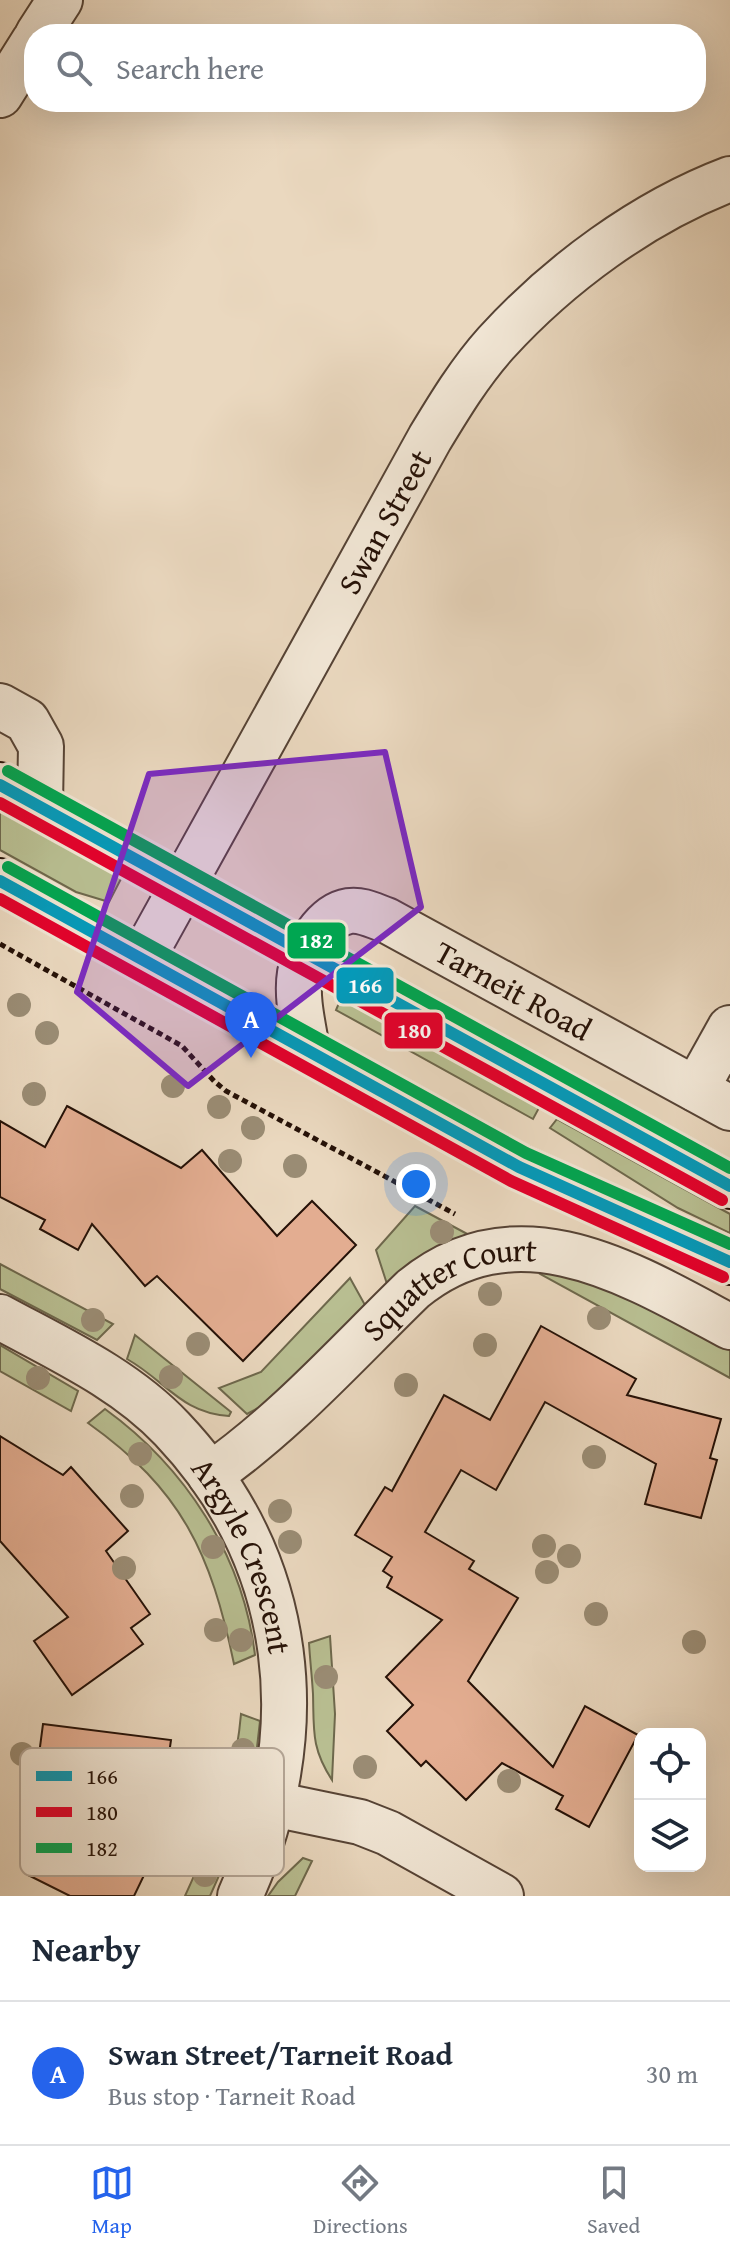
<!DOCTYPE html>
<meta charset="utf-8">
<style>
body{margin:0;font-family:"Gentium Book Plus",serif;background:#f2f2f3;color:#1f2937}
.controls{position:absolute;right:24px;bottom:24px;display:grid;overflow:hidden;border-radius:16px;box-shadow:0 8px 32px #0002}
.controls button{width:72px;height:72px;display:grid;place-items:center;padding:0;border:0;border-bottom:2px solid #e0e1e3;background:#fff;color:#1f2937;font:40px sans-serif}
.you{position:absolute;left:416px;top:1184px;width:28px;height:28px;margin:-20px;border:6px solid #fff;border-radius:50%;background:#1a73e8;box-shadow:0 0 0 12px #1a73e833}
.badge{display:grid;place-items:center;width:52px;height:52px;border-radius:50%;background:#2563eb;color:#fff;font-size:26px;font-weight:700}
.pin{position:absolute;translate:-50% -66px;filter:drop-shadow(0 2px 4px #0008)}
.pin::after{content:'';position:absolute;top:42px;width:28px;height:24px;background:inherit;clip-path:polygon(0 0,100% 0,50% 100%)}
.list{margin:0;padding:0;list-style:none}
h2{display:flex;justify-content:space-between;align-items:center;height:104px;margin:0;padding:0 32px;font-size:34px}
h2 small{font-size:26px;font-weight:400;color:#747a83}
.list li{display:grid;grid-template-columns:52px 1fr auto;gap:24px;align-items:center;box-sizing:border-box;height:144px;padding:0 32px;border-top:2px solid #e0e1e3}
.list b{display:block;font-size:30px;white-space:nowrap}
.list p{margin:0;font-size:26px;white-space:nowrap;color:#747a83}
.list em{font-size:26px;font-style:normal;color:#747a83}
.icon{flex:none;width:44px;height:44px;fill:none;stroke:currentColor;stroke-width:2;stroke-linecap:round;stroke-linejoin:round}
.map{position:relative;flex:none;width:730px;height:1896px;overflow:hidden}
.search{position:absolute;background:#fff;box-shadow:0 8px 32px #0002;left:24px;right:24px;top:24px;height:88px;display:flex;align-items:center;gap:20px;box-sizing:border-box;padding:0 28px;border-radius:32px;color:#747a83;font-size:30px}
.sheet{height:248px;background:#fff}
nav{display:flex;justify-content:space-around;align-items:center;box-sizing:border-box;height:112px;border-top:2px solid #e0e1e3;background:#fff;font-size:22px;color:#747a83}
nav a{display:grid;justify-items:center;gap:4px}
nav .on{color:#2563eb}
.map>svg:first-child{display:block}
.green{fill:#b8be91;stroke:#6e684c;stroke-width:2}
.building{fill:#e3ad91;stroke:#251107;stroke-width:2}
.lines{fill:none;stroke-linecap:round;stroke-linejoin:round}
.street-casing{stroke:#564335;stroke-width:48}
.secondary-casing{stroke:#251107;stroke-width:48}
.path{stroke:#251107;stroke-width:5;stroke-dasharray:6 4;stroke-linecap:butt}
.street{stroke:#f1e6d5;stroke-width:44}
.secondary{stroke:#f1e6d5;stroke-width:44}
.bus-1-casing{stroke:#f1e6d5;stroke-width:18}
.bus-2-casing{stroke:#f1e6d5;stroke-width:18}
.bus-3-casing{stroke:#f1e6d5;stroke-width:18}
.bus-1{stroke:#049aba;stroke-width:12}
.bus-2{stroke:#e4002b;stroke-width:12}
.bus-3{stroke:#00a651;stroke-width:12}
.tree{fill:#9a8c74}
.marked{fill:#7b2cbf;fill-opacity:0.2;stroke:#7b2cbf;stroke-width:6;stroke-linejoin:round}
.labels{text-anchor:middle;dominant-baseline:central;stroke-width:7;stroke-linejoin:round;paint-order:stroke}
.street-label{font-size:32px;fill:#251107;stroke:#f1e6d5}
.key{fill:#f1e6d5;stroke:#b4a697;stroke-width:2}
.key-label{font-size:22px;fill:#251107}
.line-badge{stroke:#f1e6d5;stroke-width:3}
.badge-label{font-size:22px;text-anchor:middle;font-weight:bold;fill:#fff}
</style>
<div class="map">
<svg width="730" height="1896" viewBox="0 0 730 1896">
<rect width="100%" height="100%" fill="#ead8bf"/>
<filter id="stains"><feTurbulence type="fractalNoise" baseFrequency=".0025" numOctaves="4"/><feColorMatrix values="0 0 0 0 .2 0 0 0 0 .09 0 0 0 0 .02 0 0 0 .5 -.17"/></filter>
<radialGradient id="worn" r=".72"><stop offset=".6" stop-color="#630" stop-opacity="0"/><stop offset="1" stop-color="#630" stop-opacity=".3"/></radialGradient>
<!-- green -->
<path class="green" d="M0,810L122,877L109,902L76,892L0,850Z
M342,996L540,1106L533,1119L336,1010Z
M557,1119L730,1214V1233L678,1208L550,1128Z
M415,1206L471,1236C437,1244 411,1260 387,1284L376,1250Z
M0,1264L113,1324L97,1340L0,1289Z
M545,1266L561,1268L730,1344V1378L540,1274Z
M350,1278L365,1305L291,1381L269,1402L247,1414L219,1388L261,1372Z
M135,1335L231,1412L229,1416C181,1413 166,1381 127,1359Z
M0,1345L78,1391L71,1411L0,1371Z
M105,1409C185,1467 243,1555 255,1655L234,1664C211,1553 182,1490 88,1423Z
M330,1636L335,1714L332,1780C311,1748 314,1730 313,1694C312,1677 310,1660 309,1643Z
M241,1714L260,1721L252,1791L233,1844L210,1896H185C214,1832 235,1784 241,1714Z
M303,1858L312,1861L295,1896H268L278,1882Z"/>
<!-- building -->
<path class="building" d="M67,1106L181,1168L202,1150L277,1236L312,1201L356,1245L243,1361L157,1276L145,1286L92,1224L78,1250L40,1229L45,1220L0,1197V1121L45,1147Z
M541,1326L636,1379L627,1395L721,1419L710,1458L717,1460L701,1518L645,1504L656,1464L545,1402L496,1490L461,1470L425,1532L474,1561L469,1569L518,1598L468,1681L553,1767L585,1706L638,1735L589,1827L556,1809L563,1796L502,1763L466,1800L426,1761L421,1766L387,1731L413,1705L386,1677L442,1620L387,1587L392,1577L383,1571L392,1557L355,1535L385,1487L392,1491L444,1395L490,1420Z
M0,1436L63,1475L71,1467L128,1531L106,1551L150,1614L131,1628L143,1644L72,1695L34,1641L68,1617L0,1541Z
M43,1724L171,1740L169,1754L182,1755L175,1803L35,1785Z
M55,1820L148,1867L134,1896H70L28,1875Z"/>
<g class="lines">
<!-- street casing -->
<g class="street-casing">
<g id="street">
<path d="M38,34L60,0"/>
<path d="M0,95L34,41"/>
<path d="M0,706L27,721L41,746L40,806"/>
<path id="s1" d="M142,959L430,438C450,405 470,372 496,343C559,274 643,212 730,179"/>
<path id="s2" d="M307,1049C303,1025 296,997 300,973C304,950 324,915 349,911C362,909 374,916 386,920L730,1108"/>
<path d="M696,1089L730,1028"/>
<path id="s3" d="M0,1317C59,1349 125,1379 172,1429C297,1561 314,1734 240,1896"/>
<path id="s4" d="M210,1475C286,1422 347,1353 413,1289C517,1204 630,1273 730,1327"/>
<path d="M273,1804L360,1822L388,1833L501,1896"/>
</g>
</g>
<!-- secondary casing -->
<g class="secondary-casing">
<path id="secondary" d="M0,785L730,1186
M0,881L519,1167L730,1262"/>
</g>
<!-- path -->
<path class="path" d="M0,944L182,1046L214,1081L226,1091L455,1214"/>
<!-- street -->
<use href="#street" class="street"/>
<!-- secondary -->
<use href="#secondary" class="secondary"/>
<!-- bus-1 casing -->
<g class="bus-1-casing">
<path id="bus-1" d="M0,785L730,1186
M0,881L519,1167L730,1262"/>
</g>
<!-- bus-2 casing -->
<g class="bus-2-casing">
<path id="bus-2" d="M0,803L722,1200
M0,899L511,1181L723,1277"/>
</g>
<!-- bus-3 casing -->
<g class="bus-3-casing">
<path id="bus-3" d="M8,771L730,1168
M8,867L526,1153L730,1244"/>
</g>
<!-- bus-1 -->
<use href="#bus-1" class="bus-1"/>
<!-- bus-2 -->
<use href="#bus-2" class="bus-2"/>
<!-- bus-3 -->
<use href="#bus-3" class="bus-3"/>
</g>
<!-- trees -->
<g class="tree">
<circle cx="19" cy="1005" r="12"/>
<circle cx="47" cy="1033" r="12"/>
<circle cx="173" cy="1086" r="12"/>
<circle cx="34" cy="1094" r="12"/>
<circle cx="219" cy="1107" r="12"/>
<circle cx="253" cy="1128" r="12"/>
<circle cx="230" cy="1161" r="12"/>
<circle cx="295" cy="1166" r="12"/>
<circle cx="442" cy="1232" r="12"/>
<circle cx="490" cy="1294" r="12"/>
<circle cx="599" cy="1318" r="12"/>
<circle cx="93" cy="1320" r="12"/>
<circle cx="198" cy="1344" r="12"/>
<circle cx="485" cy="1345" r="12"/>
<circle cx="171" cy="1377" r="12"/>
<circle cx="38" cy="1378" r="12"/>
<circle cx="406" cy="1385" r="12"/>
<circle cx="140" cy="1454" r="12"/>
<circle cx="594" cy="1457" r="12"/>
<circle cx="132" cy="1496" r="12"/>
<circle cx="280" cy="1511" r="12"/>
<circle cx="290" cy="1542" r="12"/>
<circle cx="544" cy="1546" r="12"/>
<circle cx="213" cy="1547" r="12"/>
<circle cx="569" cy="1556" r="12"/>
<circle cx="124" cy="1568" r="12"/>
<circle cx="547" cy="1572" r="12"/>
<circle cx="596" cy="1614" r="12"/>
<circle cx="216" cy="1630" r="12"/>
<circle cx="241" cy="1640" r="12"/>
<circle cx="694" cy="1642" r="12"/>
<circle cx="326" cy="1677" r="12"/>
<circle cx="243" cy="1750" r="12"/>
<circle cx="22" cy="1754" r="12"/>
<circle cx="365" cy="1767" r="12"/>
<circle cx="509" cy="1781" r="12"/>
<circle cx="205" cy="1875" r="12"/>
</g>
<!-- marked area -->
<path class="marked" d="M385,752L421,907L188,1086L77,992L149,774Z"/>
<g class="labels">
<!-- street labels -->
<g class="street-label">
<text stroke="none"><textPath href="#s1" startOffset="500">Swan Street</textPath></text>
<text stroke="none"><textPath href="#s2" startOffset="344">Tarneit Road</textPath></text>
<text stroke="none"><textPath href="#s4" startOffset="310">Squatter Court</textPath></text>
<text stroke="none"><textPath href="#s3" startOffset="354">Argyle Crescent</textPath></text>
</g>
</g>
<!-- legend -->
<rect x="20" y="1748" width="264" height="128" rx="12" class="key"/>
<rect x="36" y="1771" width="36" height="10" fill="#049aba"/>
<rect x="36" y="1807" width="36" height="10" fill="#e4002b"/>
<rect x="36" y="1843" width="36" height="10" fill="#00a651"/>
<g class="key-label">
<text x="86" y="1784">166</text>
<text x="86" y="1820">180</text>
<text x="86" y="1856">182</text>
</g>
<g class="line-badge">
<rect x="286" y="921" width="61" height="39" rx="8" fill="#00a651"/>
<rect x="335" y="966" width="60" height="39" rx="8" fill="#049aba"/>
<rect x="383" y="1011" width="61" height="39" rx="8" fill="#e4002b"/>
</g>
<g class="badge-label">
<text x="316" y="948">182</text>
<text x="365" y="993">166</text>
<text x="414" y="1038">180</text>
</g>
<rect width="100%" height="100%" filter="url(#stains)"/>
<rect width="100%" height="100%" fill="url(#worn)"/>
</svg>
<div class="controls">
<button><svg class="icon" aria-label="locate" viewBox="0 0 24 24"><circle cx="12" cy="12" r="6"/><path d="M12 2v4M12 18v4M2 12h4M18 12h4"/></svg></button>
<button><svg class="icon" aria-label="layers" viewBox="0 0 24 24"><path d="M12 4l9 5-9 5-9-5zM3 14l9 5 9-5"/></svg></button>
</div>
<div class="you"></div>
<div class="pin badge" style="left:251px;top:1058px">A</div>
<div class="search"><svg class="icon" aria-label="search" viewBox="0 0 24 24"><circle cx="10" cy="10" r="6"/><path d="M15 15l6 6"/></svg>Search here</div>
</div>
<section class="sheet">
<h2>Nearby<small></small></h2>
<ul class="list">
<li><span class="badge">A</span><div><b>Swan Street/Tarneit Road</b><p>Bus stop · Tarneit Road</p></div><em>30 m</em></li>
</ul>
</section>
<nav>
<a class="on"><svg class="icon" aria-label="map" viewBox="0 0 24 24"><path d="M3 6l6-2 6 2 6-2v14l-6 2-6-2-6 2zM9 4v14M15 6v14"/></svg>Map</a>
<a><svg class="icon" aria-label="directions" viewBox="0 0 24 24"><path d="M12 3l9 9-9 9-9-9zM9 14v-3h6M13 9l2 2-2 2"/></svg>Directions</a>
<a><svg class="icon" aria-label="saved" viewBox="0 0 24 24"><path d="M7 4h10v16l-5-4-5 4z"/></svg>Saved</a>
</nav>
